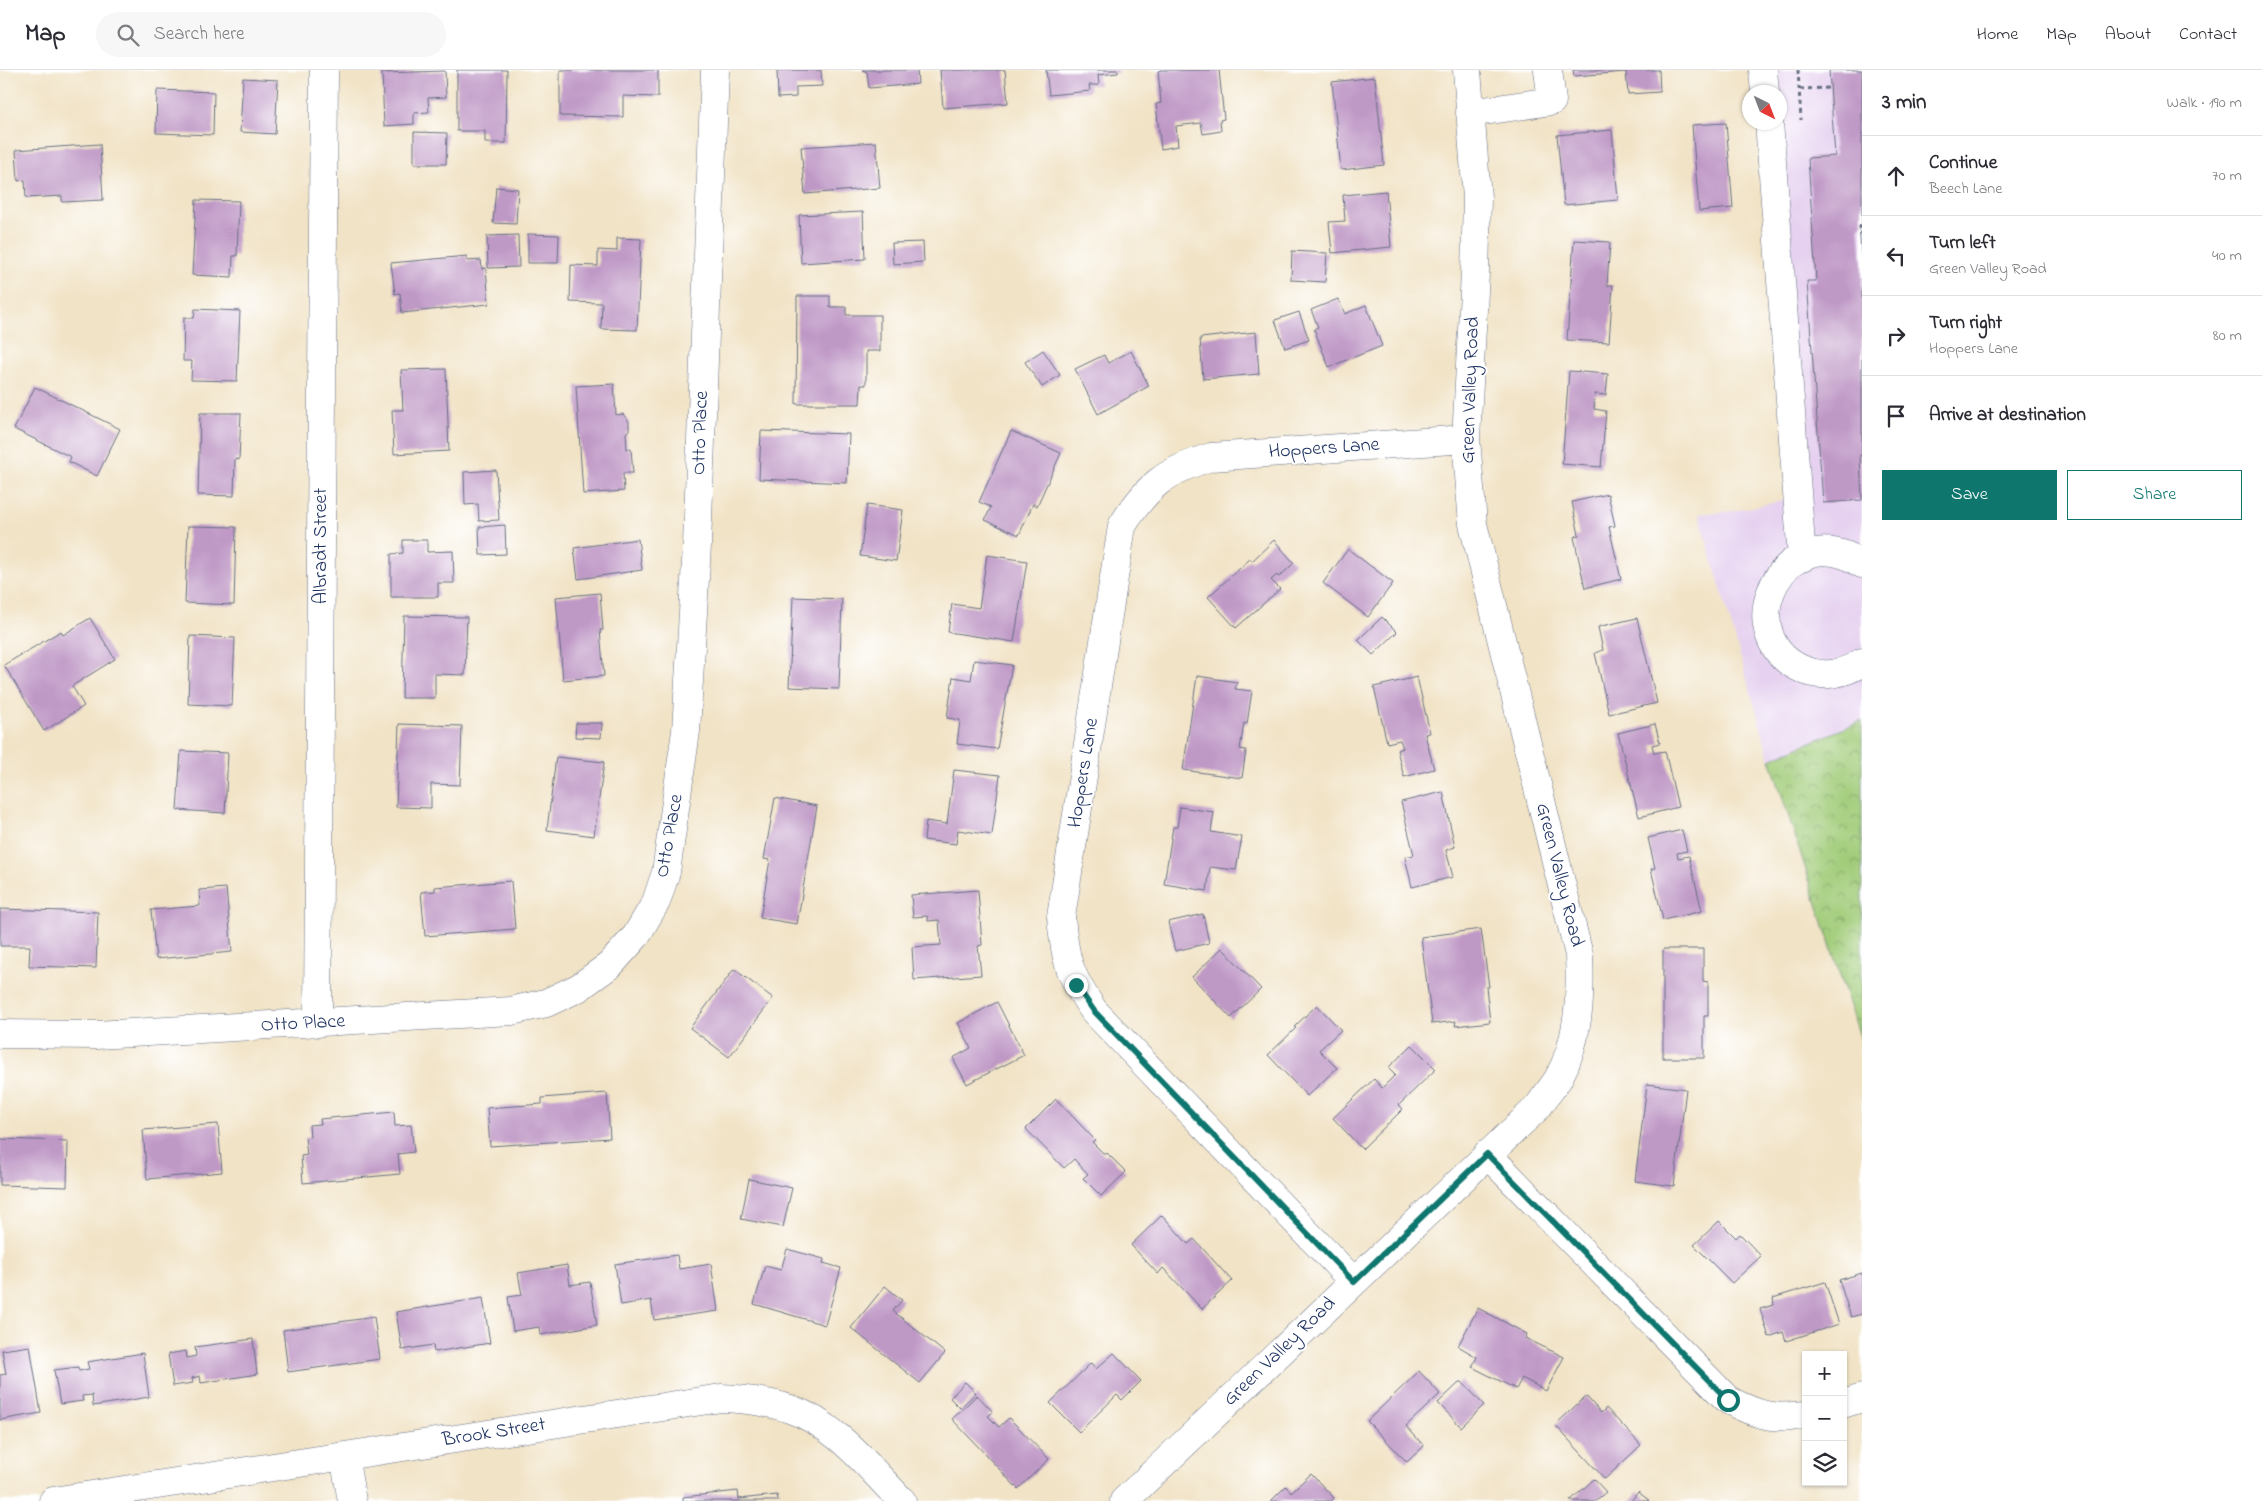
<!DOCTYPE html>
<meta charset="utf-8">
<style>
body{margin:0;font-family:"Indie Flower",sans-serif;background:#f7f7f7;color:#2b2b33}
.controls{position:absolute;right:15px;bottom:15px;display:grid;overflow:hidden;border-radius:0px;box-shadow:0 1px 4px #0004}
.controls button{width:45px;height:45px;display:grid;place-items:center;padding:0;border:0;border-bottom:1px solid #e1e1e2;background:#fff;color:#2b2b33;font:25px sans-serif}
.compass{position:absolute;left:1742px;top:15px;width:45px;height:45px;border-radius:50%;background:#fff;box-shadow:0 1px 4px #0004;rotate:138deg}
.stop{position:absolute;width:15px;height:15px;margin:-11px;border:4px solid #0f766e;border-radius:50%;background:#fff}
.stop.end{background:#0f766e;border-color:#fff;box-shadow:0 1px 5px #0008}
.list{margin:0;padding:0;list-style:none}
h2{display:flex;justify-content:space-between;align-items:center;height:65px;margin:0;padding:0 20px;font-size:21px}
h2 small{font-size:16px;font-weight:400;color:#7c7c81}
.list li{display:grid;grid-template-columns:32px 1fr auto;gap:15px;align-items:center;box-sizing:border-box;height:80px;padding:0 20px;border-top:1px solid #e1e1e2}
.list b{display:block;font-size:19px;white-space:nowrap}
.list p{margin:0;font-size:16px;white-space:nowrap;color:#7c7c81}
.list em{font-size:16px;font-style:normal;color:#7c7c81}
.actions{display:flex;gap:10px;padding:15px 20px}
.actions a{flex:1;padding:11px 0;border:1px solid #0f766e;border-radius:0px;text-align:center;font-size:18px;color:#0f766e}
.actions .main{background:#0f766e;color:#fff}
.icon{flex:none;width:28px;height:28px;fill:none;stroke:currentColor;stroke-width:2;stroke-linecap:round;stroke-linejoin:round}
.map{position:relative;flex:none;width:1862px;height:1431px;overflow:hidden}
header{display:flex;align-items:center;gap:30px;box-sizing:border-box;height:70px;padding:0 25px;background:#fff;border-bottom:1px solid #e1e1e2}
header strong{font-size:24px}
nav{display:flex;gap:28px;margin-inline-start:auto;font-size:18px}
.search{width:350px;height:45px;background:#f7f7f7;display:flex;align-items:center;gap:12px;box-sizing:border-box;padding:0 18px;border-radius:28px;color:#7c7c81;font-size:19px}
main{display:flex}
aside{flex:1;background:#fff}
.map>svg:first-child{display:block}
.built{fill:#e6d2f0}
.park{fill:url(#park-crowns);stroke:#5e7e6c}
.building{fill:#bf99c6}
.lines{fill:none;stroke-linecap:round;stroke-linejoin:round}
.minor-casing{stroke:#666e82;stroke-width:29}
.path{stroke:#666e82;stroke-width:3;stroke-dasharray:4 4;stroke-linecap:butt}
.minor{stroke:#fff;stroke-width:28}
.route{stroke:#0f766e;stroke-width:6}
.labels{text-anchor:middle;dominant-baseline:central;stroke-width:4;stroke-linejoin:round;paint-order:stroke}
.street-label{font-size:20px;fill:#1b2f5e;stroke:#fff}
</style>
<header>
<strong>Map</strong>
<div class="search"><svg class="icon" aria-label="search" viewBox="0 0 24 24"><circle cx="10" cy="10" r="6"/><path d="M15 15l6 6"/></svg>Search here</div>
<nav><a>Home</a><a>Map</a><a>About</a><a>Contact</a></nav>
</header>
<main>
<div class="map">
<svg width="1862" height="1431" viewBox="0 0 1862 1431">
<defs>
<pattern id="park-crowns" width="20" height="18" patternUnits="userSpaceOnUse" patternTransform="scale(1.25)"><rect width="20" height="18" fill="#a1cc79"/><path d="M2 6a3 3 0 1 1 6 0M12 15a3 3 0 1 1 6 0" fill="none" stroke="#82a666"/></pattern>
</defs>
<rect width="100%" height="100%" fill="#fff"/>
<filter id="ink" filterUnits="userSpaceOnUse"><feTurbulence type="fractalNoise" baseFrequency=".02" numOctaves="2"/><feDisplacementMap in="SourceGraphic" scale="10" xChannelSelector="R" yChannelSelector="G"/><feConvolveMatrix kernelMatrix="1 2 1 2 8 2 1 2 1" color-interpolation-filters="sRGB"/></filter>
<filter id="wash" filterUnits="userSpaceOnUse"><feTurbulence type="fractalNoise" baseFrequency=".0096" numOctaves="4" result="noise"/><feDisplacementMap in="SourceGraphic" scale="20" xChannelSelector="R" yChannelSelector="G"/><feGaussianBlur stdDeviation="1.12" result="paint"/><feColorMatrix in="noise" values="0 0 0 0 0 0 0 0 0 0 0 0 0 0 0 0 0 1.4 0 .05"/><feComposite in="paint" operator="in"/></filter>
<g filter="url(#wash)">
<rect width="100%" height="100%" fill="#f1e3c6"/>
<!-- built -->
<path class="built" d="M1759,0H1862V651L1770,689L1699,444L1733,441L1796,428L1780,22H1761Z"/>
<!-- park -->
<path class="park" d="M1862,651V973L1770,689Z"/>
<g id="blocks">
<!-- building -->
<path class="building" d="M457,0H507L506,73H485V61H457Z
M560,0H658V27L623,26V47L560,46Z
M777,0H821L822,16L796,17V27L778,28Z
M862,0H917L918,14L869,18L867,2Z
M940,0H1005L1008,33L943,38Z
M1046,0H1118V3L1098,5L1099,15H1089L1090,21L1049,25Z
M1162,0H1219L1224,49L1220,50L1221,61L1203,64L1201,53L1176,56L1178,76L1161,79L1156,34L1161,33L1158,1Z
M1573,0H1659L1660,22L1628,24L1626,2L1574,6Z
M1829,0H1862V156H1859L1862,194V385H1860L1862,430L1823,433L1807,211H1816L1808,88L1835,86Z
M445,1L446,27L428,28L429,42L414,43V54L384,56L382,3Z
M1375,7L1384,95L1341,100L1332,12Z
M243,8L278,10L275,64L240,62Z
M157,20L214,22L213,65L156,63Z
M1726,53L1733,138L1699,141L1692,55Z
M1612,60L1618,130L1564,135L1557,65Z
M414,62L447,63L446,94H414Z
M876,72L880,118L805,124L801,77Z
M100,74L103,130L62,132V126L26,128L25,110L18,111L16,80Z
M496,117L518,119L516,154L493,153Z
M1386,121L1391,177L1332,183L1329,152L1345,151L1343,125Z
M196,130L239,131L237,186H233L232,207L192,205Z
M863,142L865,189L801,193L799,145Z
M528,164L559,165L558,193H528Z
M518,165L519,197L488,198L487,166Z
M617,168L641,169L637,260L601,259L602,233L570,232L571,195L598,196V180L617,181Z
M1574,170L1610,172L1607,215H1613L1609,272L1567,270Z
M923,172L924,192L893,194L892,173Z
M1292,181L1327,183L1325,212L1291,210Z
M467,186V191L481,190L482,199L486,198L489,234L402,243L400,223L395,224L391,193Z
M797,226H830V237H846V245H880V281H866V315H861L860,334H796Z
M1338,229L1345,244L1366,235L1382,276L1329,297L1314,259L1318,257L1311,240Z
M195,239L240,241L237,311L191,310L192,291H183L184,247L194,248Z
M1299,242L1309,270L1285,278L1275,250Z
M1256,262L1259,304L1203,309L1200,268Z
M1043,280L1060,305L1042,317L1025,292Z
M1131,281L1149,316L1098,344L1075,299L1104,285L1108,293Z
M446,299L449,381L394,384L392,340H403L401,300Z
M1569,301L1608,304L1606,325L1595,324L1594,339L1606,341L1601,397L1562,394Z
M614,314L616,345L623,344L629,352V360L626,363L627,379H631L633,403H623L624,421L583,424L576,316Z
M35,317L120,359L97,406L69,392L71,387L14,359Z
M200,343H241L239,390L235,389L234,426L198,425Z
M761,361L849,364L847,413L759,409Z
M1011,361L1061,383L1037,436L1033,434L1019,465L985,450L991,437L979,432Z
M496,400L499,450L479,451L478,434L465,435L464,402Z
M1608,424L1615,456L1609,457L1621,509L1585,518L1574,467L1579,465L1572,432Z
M867,435L903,440L896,491L860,486Z
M505,455L506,484L480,485L479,457Z
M188,456L236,457L234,535L185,533Z
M638,469L642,500L578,509L574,478Z
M403,470H427V482L453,481L454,513H438V527H391V484L403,483Z
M1274,470L1294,493L1279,507L1277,505L1271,510L1280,519L1236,558L1208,527L1250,489L1252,491Z
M1348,479L1393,513L1368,547L1323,513Z
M987,485L1027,491L1014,572L948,562L952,534L979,538Z
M600,523L603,560H600L604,606L563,610L556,527Z
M793,527L842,529L839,619L789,617Z
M404,546L467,547L465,605L435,604V628H402Z
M1382,547L1397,562L1373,585L1358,570Z
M90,548L115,589L72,616L84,636L44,661L4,595L61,561L63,565Z
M1637,548L1657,633L1609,644L1595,583L1603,580L1598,557Z
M190,566L235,568L232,636L188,634Z
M974,590L1012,595L997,679L957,674L960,650L947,648L953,607L971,610Z
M1197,606L1237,612L1235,619L1252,621L1247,654L1244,653L1240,679L1246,680L1242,708L1183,700Z
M1417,607L1430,663L1425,664L1434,699L1404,707L1397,680L1403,678L1400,670L1387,673L1374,617Z
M576,653H602L601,668L575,667Z
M399,654L462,656L460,715L431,714V738L396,737Z
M1655,654L1660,673L1652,675L1654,683L1665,681L1678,737L1639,747L1618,663Z
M181,681L228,683L225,743L177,740Z
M556,687L604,692L594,766L547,760Z
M954,700L1000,705L992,765L958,760L956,774L924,770L926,751L947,754Z
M1443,722L1455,777L1446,780L1453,807L1412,817L1405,787L1414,785L1401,732Z
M775,728L817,736L797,854L760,848L770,790L764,789Z
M1180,737L1214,742L1211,762L1242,767L1236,800L1210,797L1207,821L1164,814L1173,757H1177Z
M1682,760L1687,781L1677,783L1678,788L1689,786L1702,841L1663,850L1651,799L1655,798L1648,768Z
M511,811L515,859L425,866L421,822L435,821V817Z
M226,818L232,882L156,889L151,840L200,836L199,820Z
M978,820L982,875L978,876L981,905L914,910L912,877L941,875L939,850L928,851L927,846L913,847L911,825Z
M0,839L98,842L96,898L29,896L30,876H0Z
M1203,844L1209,873L1175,881L1168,852Z
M1481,859L1489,917H1486L1490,952L1455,956L1456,951L1432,954L1421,867Z
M1222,878L1261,919L1231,948L1192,907Z
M1663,879H1703V911L1708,912V946H1704V988H1663Z
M734,899L773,928L729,987L690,958Z
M997,932L1024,985L967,1014L953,988L971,978L958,953Z
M1317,935L1341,960L1319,980L1337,998L1307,1026L1268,985L1296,958L1294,957Z
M1412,975L1436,999L1399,1035L1403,1039L1362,1079L1333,1048L1374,1009L1382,1018L1395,1005L1388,998Z
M1647,1014L1686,1019L1674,1116L1635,1111Z
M607,1023L610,1068L490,1076L487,1038L542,1034V1028Z
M1056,1029L1095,1070L1092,1072L1105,1085L1107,1083L1126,1102L1101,1126L1083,1108L1088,1104L1074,1089L1064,1098L1026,1059Z
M394,1042L395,1056L411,1055L414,1082L398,1084L400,1104L303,1113L301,1086L307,1085L305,1068L310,1067L309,1055L321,1054L320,1049Z
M218,1054L222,1102L147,1109L143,1060Z
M0,1069L68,1071L67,1117L0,1115Z
M749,1109L792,1118L783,1157L741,1149Z
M1162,1145L1188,1174L1194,1169L1232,1211L1202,1239L1163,1198L1158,1204L1131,1175Z
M1719,1151L1736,1168L1740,1164L1761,1186L1732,1213L1694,1175Z
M787,1179L824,1189L823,1193L841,1198L825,1255L754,1234L765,1196L781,1200Z
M677,1185L679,1199L711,1194L718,1241L654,1250L651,1230L621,1235L615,1194Z
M567,1195L570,1215L590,1212L597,1255L540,1265L539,1257L513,1261L508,1227L522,1225L518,1203Z
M1862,1203V1244L1851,1247L1839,1210Z
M1825,1212L1839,1254L1786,1271L1783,1262L1769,1267L1760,1239L1774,1235L1773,1228Z
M885,1216L902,1230L893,1241L945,1283L920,1313L851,1258Z
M483,1228L490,1273L434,1282L433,1275L402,1280L396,1242Z
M1478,1238L1527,1264L1525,1268L1564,1287L1546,1321L1522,1308L1516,1319L1472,1297L1477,1287L1458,1276Z
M374,1247L380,1289L288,1302L283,1260Z
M253,1269L257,1304L201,1313L200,1306L192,1308L193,1313L173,1316L168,1284L186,1281L187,1288L196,1286L195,1277Z
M30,1276L41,1343L0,1350V1305L6,1304L2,1280Z
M143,1283L149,1327L93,1336L92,1325L82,1326L83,1331L60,1334L54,1300L78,1297L79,1301L89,1299L87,1292Z
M1114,1283L1141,1311L1122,1330L1117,1325L1079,1362L1050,1333L1091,1293L1096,1299Z
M1419,1301L1440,1324L1406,1356L1424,1376L1407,1392L1367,1351Z
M1461,1311L1484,1335L1461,1357L1438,1333Z
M965,1312L976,1323L960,1338L950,1328Z
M977,1325L993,1342L988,1346L999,1357L1009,1348L1049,1389L1018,1419L952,1349Z
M1586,1326L1601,1343L1606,1338L1641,1375L1605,1409L1555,1355Z
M1311,1404L1334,1428L1331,1431H1271L1286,1416L1291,1422Z
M1594,1409L1606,1422L1595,1431H1570Z
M738,1421L739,1429L777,1425L778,1431H683V1427Z
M1638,1422L1650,1431H1631Z"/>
</g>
</g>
<g filter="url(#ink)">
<use href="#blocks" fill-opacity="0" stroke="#666e82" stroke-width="1"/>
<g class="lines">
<!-- minor casing -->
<g class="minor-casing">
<path id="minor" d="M1763,0L1765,22
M1470,43L1552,31L1548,0
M1769,52L1802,488
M1862,494C1856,491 1851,487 1845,485C1775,460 1731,570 1804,600C1823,608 1845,604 1862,592
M318,953L324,0
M0,964L96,965L511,941L546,933L578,918L610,895L636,866L656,832L666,802L686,661L697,475L715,0
M1487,1084L1728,1330C1759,1346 1771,1349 1806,1345
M1354,1212L1094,941C1069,905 1065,890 1061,847L1122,456C1147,416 1165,401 1211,387L1466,369
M1843,1334L1862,1328
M344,1386L352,1431
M53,1431L721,1328C744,1329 767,1331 790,1339C836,1354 869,1398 902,1431
M1124,1431L1538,1037C1544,1028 1552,1018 1558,1009C1579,971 1581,927 1579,885L1473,454L1466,369L1475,203L1477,128L1467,0"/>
</g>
<!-- path -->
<path class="path" d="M1798,0L1801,50
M1800,19L1831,18
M1859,156L1862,158"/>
<!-- minor -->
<use href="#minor" class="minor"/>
</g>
</g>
<g class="lines" filter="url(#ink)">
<!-- route -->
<path class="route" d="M1076,915L1094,941L1354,1212L1487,1084L1728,1330"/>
</g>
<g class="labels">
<!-- street labels -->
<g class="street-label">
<text transform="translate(1471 320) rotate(-88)">Green Valley Road</text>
<text transform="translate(701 363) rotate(-88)">Otto Place</text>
<text transform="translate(1324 379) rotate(-4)">Hoppers Lane</text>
<text transform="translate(321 476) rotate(-90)">Albradt Street</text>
<text transform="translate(1084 703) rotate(-81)">Hoppers Lane</text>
<text transform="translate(670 766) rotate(-80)">Otto Place</text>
<text transform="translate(1559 805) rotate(76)">Green Valley Road</text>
<text transform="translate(303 954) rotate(-3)">Otto Place</text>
<text transform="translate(1280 1282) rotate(-44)">Green Valley Road</text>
<text transform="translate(494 1363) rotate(-9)">Brook Street</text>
</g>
</g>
</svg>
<div class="controls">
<button>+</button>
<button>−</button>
<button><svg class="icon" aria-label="layers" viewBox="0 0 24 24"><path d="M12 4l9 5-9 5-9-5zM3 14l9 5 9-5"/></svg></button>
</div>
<svg class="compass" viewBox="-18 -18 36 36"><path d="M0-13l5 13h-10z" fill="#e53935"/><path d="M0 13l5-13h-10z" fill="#7c7c81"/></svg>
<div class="stop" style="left:1728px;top:1330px"></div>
<div class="stop end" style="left:1076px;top:915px"></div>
</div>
<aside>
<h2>3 min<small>Walk · 190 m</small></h2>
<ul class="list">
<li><svg class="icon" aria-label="ahead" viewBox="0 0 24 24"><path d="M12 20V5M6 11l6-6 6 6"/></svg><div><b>Continue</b><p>Beech Lane</p></div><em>70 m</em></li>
<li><svg class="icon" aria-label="left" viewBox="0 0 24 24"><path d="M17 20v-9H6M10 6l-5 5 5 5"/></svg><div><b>Turn left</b><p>Green Valley Road</p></div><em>40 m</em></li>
<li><svg class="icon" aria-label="right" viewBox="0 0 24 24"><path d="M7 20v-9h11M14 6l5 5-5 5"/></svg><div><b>Turn right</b><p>Hoppers Lane</p></div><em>80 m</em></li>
<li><svg class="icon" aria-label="arrive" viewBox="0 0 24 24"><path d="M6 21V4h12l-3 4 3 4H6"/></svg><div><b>Arrive at destination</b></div></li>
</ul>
<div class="actions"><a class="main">Save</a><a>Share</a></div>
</aside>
</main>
